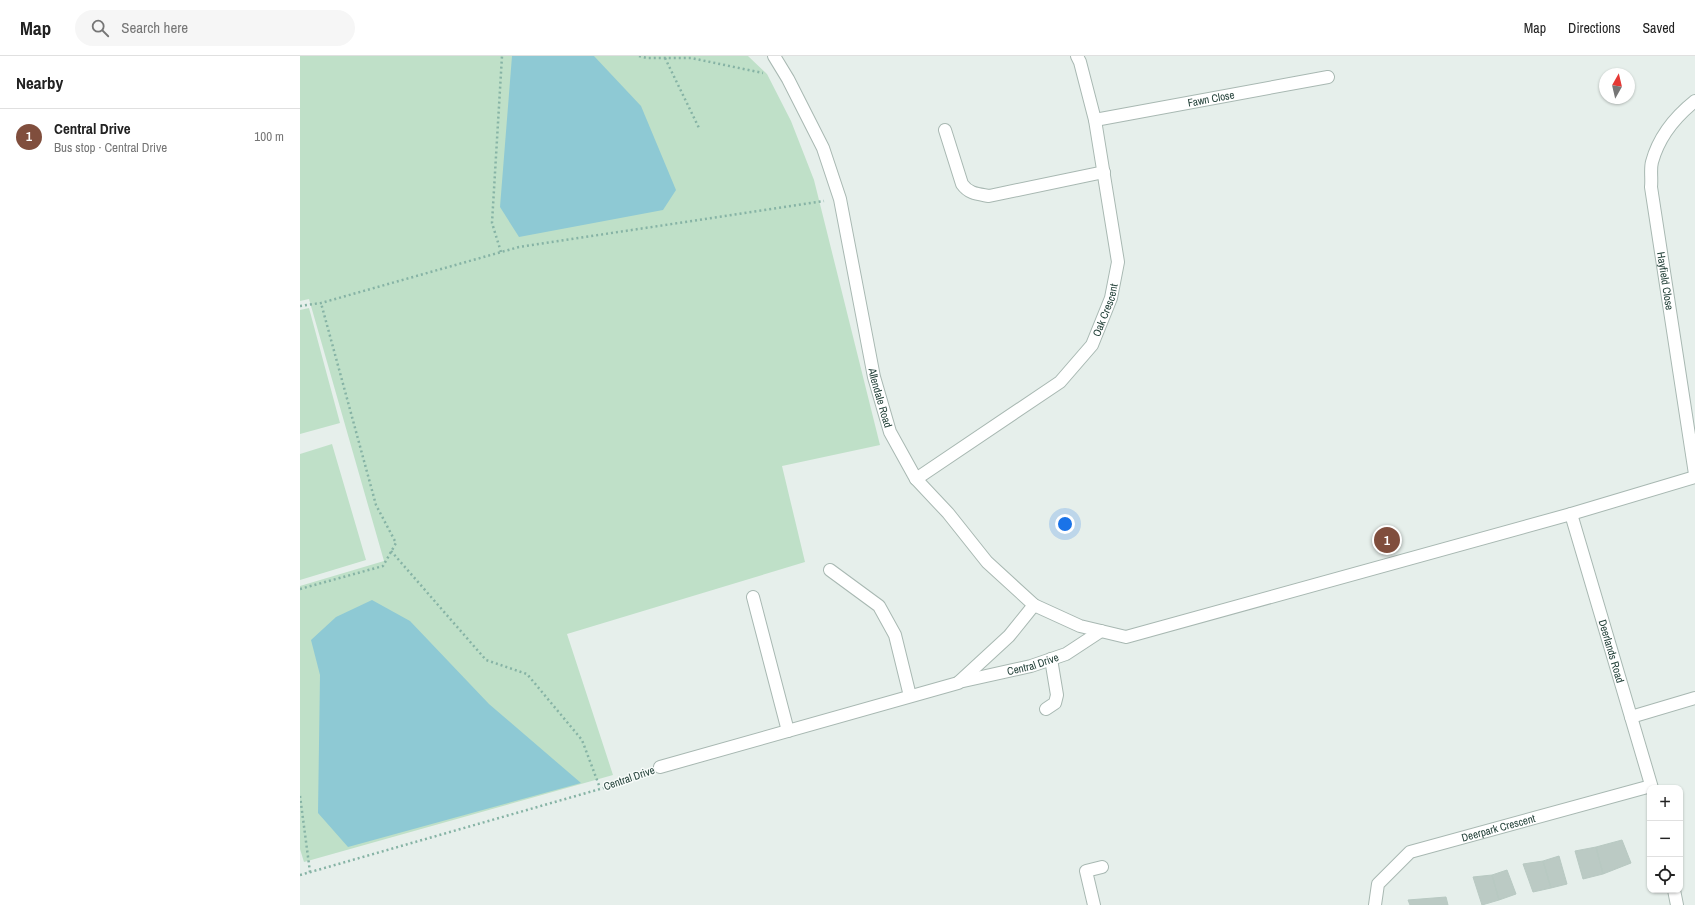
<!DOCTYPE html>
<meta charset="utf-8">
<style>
body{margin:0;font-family:"Archivo Narrow",sans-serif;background:#f6f6f6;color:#222}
.controls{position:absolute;right:12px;bottom:12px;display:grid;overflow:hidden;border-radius:8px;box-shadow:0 1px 3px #0004}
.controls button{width:36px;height:36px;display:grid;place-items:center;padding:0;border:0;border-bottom:1px solid #e0e0e0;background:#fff;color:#222;font:20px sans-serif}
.compass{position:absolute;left:1299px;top:12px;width:36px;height:36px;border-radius:50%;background:#fff;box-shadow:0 1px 3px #0004;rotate:8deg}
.you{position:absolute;left:765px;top:468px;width:14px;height:14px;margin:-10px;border:3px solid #fff;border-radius:50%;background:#1a73e8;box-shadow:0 0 0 6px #1a73e833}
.badge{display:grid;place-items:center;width:26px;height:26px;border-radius:50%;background:#804e3d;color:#fff;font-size:13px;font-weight:700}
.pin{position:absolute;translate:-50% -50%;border:2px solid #fff;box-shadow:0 1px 4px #0006}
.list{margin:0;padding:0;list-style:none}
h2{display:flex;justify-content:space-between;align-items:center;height:52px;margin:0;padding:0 16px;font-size:17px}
h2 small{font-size:13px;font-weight:400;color:#767676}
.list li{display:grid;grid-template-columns:26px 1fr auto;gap:12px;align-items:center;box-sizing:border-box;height:56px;padding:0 16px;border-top:1px solid #e0e0e0}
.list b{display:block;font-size:15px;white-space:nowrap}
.list p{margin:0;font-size:13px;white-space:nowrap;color:#767676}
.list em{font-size:13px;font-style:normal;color:#767676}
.icon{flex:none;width:22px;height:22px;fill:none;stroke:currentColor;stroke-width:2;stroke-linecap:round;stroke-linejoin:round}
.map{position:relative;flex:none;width:1395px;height:849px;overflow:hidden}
header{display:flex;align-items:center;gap:24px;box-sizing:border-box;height:56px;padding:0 20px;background:#fff;border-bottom:1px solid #e0e0e0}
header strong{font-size:19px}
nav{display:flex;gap:22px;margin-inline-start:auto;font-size:14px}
.search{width:280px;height:36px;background:#f6f6f6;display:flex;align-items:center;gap:10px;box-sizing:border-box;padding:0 14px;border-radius:22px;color:#767676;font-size:15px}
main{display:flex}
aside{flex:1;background:#fff}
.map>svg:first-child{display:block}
.green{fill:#bfe0c8}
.water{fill:#8ec9d4}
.building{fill:#bbcac4;stroke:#b8c9c2}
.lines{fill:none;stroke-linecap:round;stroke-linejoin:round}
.lane-casing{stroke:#a8b8b2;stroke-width:14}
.street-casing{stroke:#a8b8b2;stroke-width:14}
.path{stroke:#86b3a5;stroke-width:2.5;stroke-dasharray:2 3;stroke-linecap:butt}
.lane{stroke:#fff;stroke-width:12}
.street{stroke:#fff;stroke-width:12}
.labels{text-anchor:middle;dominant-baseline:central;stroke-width:3;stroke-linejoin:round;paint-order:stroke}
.street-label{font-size:11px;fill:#24423a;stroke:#f7fbf9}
</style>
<header>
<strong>Map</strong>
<div class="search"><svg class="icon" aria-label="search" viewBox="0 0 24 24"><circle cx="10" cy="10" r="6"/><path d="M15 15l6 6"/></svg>Search here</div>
<nav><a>Map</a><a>Directions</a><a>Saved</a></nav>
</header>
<main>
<aside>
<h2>Nearby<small></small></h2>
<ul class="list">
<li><span class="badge">1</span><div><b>Central Drive</b><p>Bus stop · Central Drive</p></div><em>100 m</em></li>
</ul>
</aside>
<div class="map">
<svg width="1395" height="849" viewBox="0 0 1395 849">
<rect width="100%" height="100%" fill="#e6efeb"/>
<!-- green -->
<path class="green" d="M0,0H448L467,18L491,65L514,124L580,389L482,410L505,506L267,578L313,719L4,806L0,793V530L84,505L9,243L0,245Z
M9,252L40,367L0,378V254Z
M32,388L66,504L0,524V398Z"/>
<!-- water -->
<path class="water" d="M212,0H294L341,50L376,134L363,154L219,181L200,151Z
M72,544L110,565L189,648L281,727L48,791L18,757L20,619L11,584L36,561Z"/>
<!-- building -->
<path class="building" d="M1322,784L1331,807L1303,818L1296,791Z
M1296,791L1303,818L1283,823L1275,795Z
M1259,800L1267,828L1251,832L1243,805Z
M1243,805L1251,832L1233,836L1223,808Z
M1207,814L1216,838L1199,844L1192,819Z
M1192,819L1199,844L1182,849L1173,821Z
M1146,841L1148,849H1110L1108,844Z"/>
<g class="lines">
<!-- lane casing -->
<g class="lane-casing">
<path id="lane" d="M645,74L662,128C669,138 678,138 689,140L804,116
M530,514L579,550L595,579L610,640
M746,653L755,647L757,639L751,603
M1331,661L1395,642"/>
</g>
<!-- street casing -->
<g class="street-casing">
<g id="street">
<path id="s1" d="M474,0L488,23L523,92L540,143L574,321L590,376L616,423L648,457L687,506L734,549L780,570L826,581L1271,458L1395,421"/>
<path id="s2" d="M1395,45C1375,61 1359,80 1352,106C1350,113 1352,123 1351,131L1395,418"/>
<path id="s3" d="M795,64L1028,21"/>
<path id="s4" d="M616,423L760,326L792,289L811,242L818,206L795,64L780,6L777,0"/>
<path id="s5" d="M1271,458L1352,732"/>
<path d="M453,541L488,675"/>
<path id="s6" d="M659,626L731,610L766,598L801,575"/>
<path d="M360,711L658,627L709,580L734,549"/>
<path d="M1374,834L1377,849"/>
<path d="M794,849L786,815L802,811"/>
<path id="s7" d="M1075,849L1078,828L1110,796L1351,730"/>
</g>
</g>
<!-- path -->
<path class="path" d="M339,0L347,2H391L463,17
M365,2L399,72
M201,196L192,167L202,0
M0,250L21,247L219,191L524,145
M91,495L186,604L227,618L282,684L300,732
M0,533L83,510L96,487L76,449L21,247
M0,740L10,816
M0,819L328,725L345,718"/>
<!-- lane -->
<use href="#lane" class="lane"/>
<!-- street -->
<use href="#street" class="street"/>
</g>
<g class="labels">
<!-- street labels -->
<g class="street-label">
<text stroke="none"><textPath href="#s3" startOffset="118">Fawn Close</textPath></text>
<text stroke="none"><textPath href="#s2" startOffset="196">Hayfield Close</textPath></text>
<text stroke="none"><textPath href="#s4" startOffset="260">Oak Crescent</textPath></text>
<text stroke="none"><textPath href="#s1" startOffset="361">Allendale Road</textPath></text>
<text stroke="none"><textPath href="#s5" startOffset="143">Deerlands Road</textPath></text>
<text stroke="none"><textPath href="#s6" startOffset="76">Central Drive</textPath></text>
<text transform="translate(329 722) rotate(-19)">Central Drive</text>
<text stroke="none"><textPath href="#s7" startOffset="158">Deerpark Crescent</textPath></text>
</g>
</g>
</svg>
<div class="controls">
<button>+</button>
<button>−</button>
<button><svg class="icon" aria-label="locate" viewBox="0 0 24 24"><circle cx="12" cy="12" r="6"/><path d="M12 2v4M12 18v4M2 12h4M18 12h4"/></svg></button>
</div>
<svg class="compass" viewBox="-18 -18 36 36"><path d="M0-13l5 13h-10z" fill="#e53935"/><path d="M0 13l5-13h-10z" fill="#767676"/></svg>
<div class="you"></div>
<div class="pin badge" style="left:1087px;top:484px">1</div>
</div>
</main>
